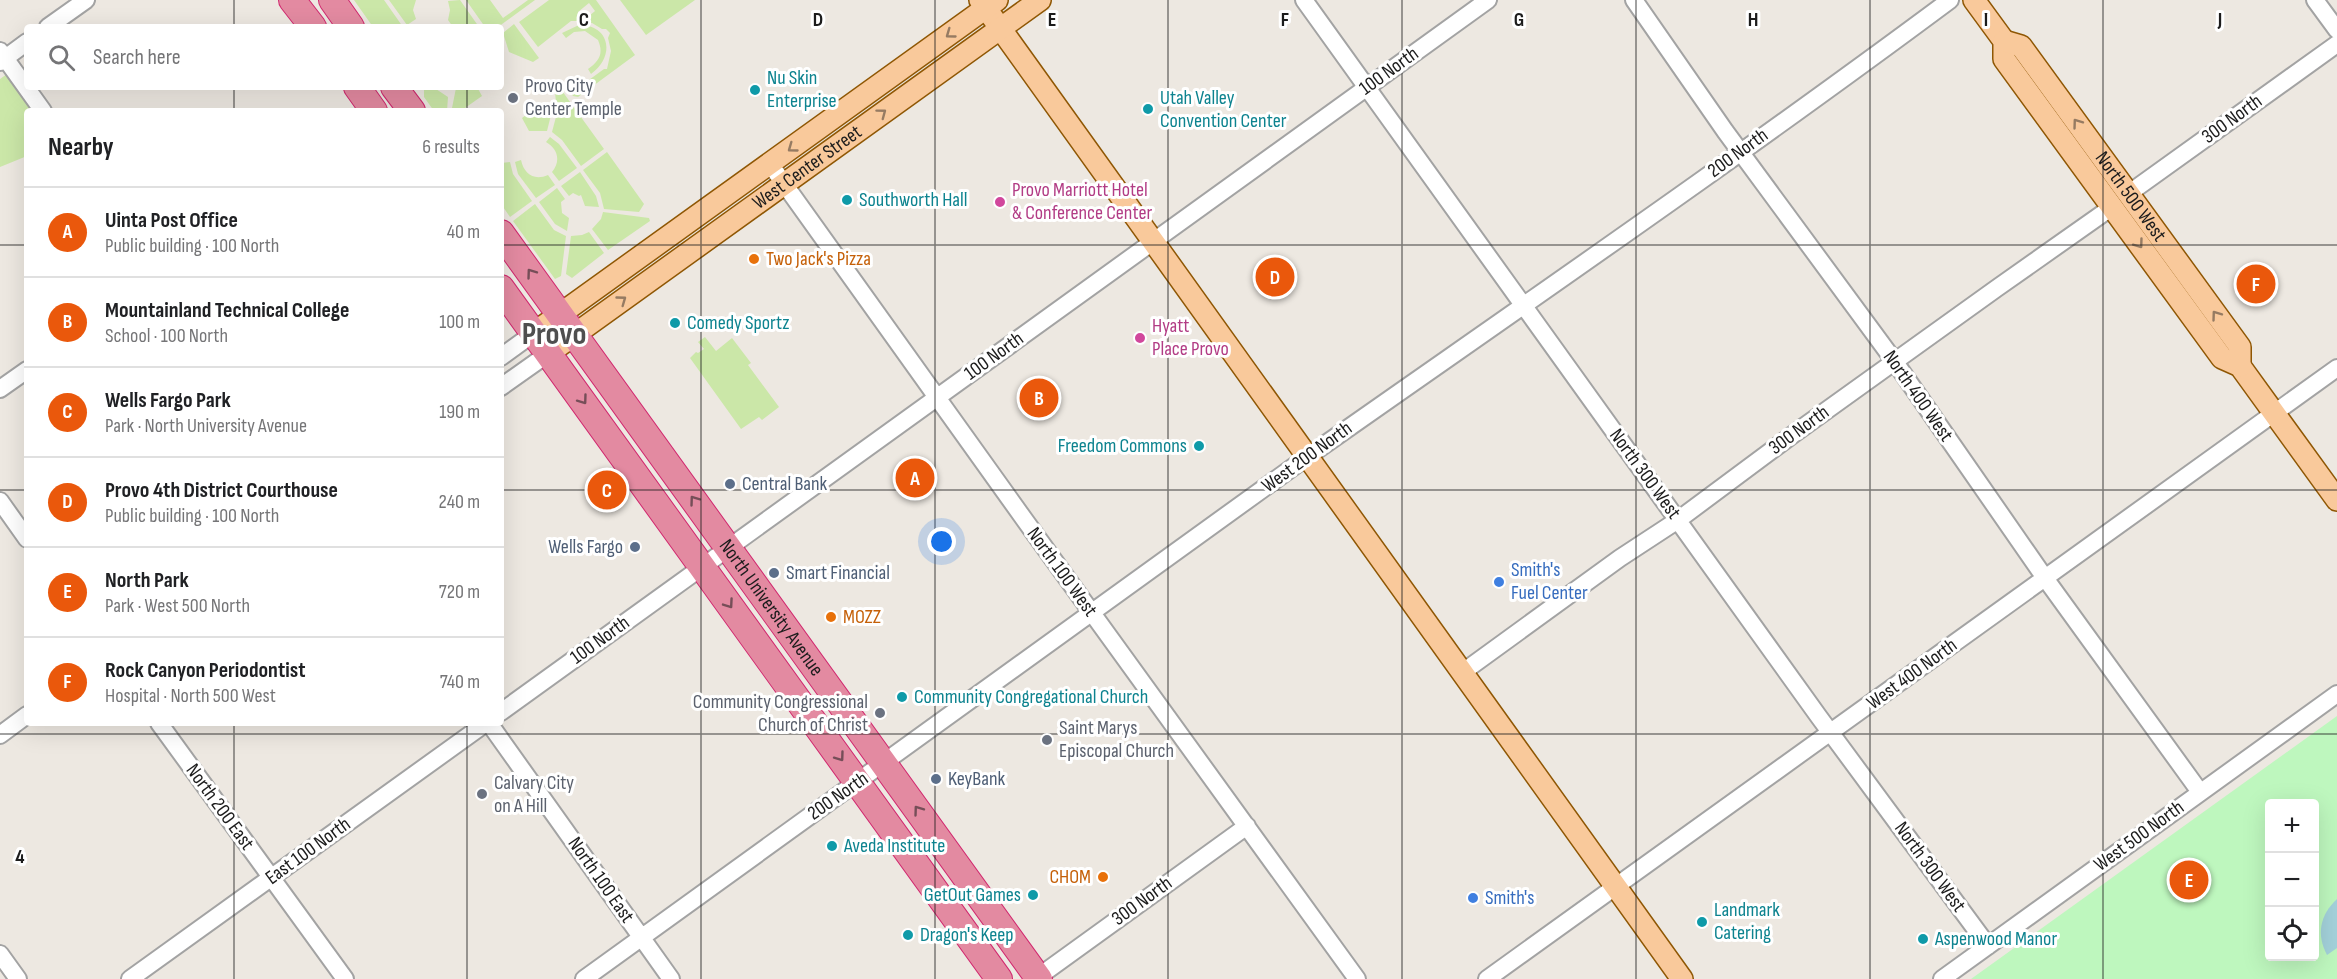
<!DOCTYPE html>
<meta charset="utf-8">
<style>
body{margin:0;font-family:"Sofia Sans Condensed",sans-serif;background:#f2f2f2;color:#202124}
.controls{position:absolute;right:18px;bottom:18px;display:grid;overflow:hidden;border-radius:6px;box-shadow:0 6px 24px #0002}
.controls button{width:54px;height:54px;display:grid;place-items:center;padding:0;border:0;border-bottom:2px solid #e0e0e0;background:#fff;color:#202124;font:30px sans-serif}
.you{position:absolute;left:942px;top:542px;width:21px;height:21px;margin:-15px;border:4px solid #fff;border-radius:50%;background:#1a73e8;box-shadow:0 0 0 9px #1a73e833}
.badge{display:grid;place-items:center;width:39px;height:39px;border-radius:50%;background:#ea580c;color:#fff;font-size:20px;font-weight:700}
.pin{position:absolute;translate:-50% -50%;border:3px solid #fff;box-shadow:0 2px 6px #0006}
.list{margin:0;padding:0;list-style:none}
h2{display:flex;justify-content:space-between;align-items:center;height:78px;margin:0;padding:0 24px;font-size:26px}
h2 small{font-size:20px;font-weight:400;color:#757577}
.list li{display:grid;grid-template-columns:39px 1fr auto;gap:18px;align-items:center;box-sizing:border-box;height:90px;padding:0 24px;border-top:2px solid #e0e0e0}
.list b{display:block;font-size:22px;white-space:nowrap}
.list p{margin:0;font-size:20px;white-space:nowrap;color:#757577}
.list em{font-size:20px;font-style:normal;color:#757577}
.icon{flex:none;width:33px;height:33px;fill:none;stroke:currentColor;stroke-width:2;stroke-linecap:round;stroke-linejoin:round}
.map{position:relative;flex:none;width:2337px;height:979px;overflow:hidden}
.search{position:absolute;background:#fff;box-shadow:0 6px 24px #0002;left:24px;top:24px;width:480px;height:66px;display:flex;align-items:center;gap:15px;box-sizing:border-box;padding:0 21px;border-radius:6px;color:#757577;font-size:22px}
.panel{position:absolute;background:#fff;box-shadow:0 6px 24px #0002;left:24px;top:108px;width:480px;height:618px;border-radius:6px}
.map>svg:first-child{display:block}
.grass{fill:#cbe7a8}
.park{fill:#bef7be;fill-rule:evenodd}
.water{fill:#a3d1da}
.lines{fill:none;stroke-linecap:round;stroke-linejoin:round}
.minor-casing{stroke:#a3a3a3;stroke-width:20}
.major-casing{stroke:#8f5704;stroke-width:24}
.highway-casing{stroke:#d1286f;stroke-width:28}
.minor{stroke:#fff;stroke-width:16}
.major{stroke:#f9c99b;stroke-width:21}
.highway{stroke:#e38aa1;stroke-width:26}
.oneway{stroke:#967b62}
.oneway2{stroke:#764e58}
.grid{fill:none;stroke:#1c1c1c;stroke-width:1.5;stroke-opacity:0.55}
.culture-dot{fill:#0f9aa8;stroke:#fff;stroke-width:2}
.worship-dot{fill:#6b7280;stroke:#fff;stroke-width:2}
.hotel-dot{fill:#d1479c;stroke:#fff;stroke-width:2}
.food-dot{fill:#e8710a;stroke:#fff;stroke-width:2}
.service-dot{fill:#5c6f8a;stroke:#fff;stroke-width:2}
.shop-dot{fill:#3f7fe0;stroke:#fff;stroke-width:2}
.labels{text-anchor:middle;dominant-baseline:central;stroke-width:6;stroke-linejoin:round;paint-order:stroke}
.street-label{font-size:20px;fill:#1c1c1c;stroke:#fff}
.culture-label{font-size:20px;fill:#0d838f;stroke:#fff;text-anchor:start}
.worship-label{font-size:20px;fill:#5b616d;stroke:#fff;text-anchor:start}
.hotel-label{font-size:20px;fill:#b23c85;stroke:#fff;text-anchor:start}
.food-label{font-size:20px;fill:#c56008;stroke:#fff;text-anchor:start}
.service-label{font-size:20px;fill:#4e5e75;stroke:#fff;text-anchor:start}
.shop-label{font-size:20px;fill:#366cbe;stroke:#fff;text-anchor:start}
.town-label{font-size:32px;font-weight:bold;fill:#4f4f4f;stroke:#fff}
.grid-label{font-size:20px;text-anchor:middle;font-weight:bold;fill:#1c1c1c;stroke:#fff;stroke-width:6;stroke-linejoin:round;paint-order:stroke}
</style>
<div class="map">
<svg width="2337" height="979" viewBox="0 0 2337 979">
<rect width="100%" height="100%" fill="#ede8e1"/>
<!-- grass -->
<path class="grass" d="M354,0H384L403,27H373Z
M389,0H416L413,10L416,19L407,25Z
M460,0L479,27H453L448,20L450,10L448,1Z
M466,0H490L503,18L528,0H535L498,27H485Z
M549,0H596L635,55L578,97L573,96L571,93L604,69H607L611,51L608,38L610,33L606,29H602L592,23L583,21L595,11L589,3L578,12L579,21H571L538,47L519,22Z
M620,0H695L646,35Z
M514,24L539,58L533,62L509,52L503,33Z
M579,25C611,25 615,57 591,74L588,69C599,61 604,54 598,40L585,31L574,32L566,38L562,33Z
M7,74L35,111H27V156L0,167V79Z
M427,87H433L448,97L447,111H434L424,97V89Z
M477,87L482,96L465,108H452L456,88L466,89Z
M560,88L604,149L581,166L562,140L552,132L557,113L555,92Z
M547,105L553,107L547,131H529L522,118L538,106L543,108Z
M550,137L559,144L577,168L559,181L552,172C561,161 558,149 546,142Z
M607,152L644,204L639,212L604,209L600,193L583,170Z
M521,160C524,174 534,181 548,175L555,185L536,198L518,174L515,162Z
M510,162L513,174L532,201L510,217L501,204V163Z
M580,172L596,196L599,207L585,206L581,195L579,196L573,193L569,196L561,186Z
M557,188L565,199L561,202L562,213L569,218L567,231L555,224L539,202Z
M535,204L554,230L566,236L561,276L555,279L513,221Z
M603,212L649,218L650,221L608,250L592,229L601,219Z
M589,232L604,253L572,278L566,274L571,236L582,235Z
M705,337L716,351L732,338L751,363L748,365L779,407L762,420L759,417L741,429L690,358L696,352L698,353L704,349L698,342Z"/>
<!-- park -->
<path class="park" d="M605,470L626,498L609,511L588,482Z
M2337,716V979H1971ZM2270,804H2314V956H2270Z"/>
<!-- water -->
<path class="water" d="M2337,899V948L2327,955C2316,934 2320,915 2337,899Z"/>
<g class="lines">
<!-- minor casing -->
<g class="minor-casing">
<path id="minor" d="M1304,0L1819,717L1988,946
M1634,0L1725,131L1895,362L2045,578L2200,792
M2315,0L2337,30
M48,27L86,0
M0,51L43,111
M0,62L27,42
M770,164L1024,519L1357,979
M2128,194L2337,44
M501,357L534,333
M501,387L549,353
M0,389L27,370
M0,501L27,539
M1463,672L1620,558L1678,520L1795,433L1997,288L2112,207
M501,712L1488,0
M159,723L345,979
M489,723L671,979
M0,735L27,715
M0,954L18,979
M1038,977L1247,826
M130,979L486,723
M584,979L1307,457C1522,306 1739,157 1950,0
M1487,979L2337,368
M1942,979L2337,694"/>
</g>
<!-- major casing -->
<g class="major-casing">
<g id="major">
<path d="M980,0L1682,979"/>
<path d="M1974,0L2004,41V59L2222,358L2240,366L2337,500"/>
<path id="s1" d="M2004,41L2021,46L2240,347V366"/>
<path d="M534,333L997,0"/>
<path id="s2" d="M549,353L1040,0"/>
</g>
</g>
<!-- highway casing -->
<g class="highway-casing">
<g id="highway">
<path d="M292,0L313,27"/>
<path d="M332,0L351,27"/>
<path d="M357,87L374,111"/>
<path d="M394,87L412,111"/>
<path id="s3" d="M501,233L1039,979"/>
<path d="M501,288L999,979"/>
</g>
</g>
<!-- minor -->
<use href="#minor" class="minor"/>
<!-- major -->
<use href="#major" class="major"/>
<!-- highway -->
<use href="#highway" class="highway"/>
</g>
<!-- one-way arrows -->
<defs><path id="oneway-chevron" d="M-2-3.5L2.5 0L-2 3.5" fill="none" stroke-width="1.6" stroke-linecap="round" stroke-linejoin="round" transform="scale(1.5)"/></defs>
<g class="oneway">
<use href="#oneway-chevron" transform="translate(950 34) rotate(144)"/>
<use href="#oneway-chevron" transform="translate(882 113) rotate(-37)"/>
<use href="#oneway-chevron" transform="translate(2077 123) rotate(-126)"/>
<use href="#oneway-chevron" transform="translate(792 148) rotate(144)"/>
<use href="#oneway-chevron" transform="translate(2139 244) rotate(54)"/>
<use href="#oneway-chevron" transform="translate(622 300) rotate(-36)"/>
<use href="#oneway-chevron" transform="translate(2216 315) rotate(-126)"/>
</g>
<g class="oneway2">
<use href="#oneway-chevron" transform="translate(531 273) rotate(-126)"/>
<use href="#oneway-chevron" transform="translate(583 400) rotate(54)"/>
<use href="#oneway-chevron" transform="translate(694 500) rotate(-126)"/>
<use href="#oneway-chevron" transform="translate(729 604) rotate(55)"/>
<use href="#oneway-chevron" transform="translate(840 757) rotate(54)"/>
<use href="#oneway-chevron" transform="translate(918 810) rotate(-126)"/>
</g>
<!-- grid -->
<path class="grid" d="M234,0V27M467,0V27M701,0V979M935,0V979M1168,0V979M1402,0V979M1636,0V979M1870,0V979M2103,0V979M234,87V111M467,87V111M0,245H27M501,245H2337M0,490H27M501,490H2337M234,723V979M467,723V979M0,734H2337"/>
<!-- markers -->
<g class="culture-dot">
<circle cx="755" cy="90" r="6"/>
<circle cx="1148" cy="109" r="6"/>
<circle cx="847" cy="200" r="6"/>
<circle cx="675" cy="323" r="6"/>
<circle cx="1199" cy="446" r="6"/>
<circle cx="902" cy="697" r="6"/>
<circle cx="832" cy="846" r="6"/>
<circle cx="1033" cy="895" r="6"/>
<circle cx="1702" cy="922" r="6"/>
<circle cx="908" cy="935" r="6"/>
<circle cx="1923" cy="939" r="6"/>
</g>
<g class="worship-dot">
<circle cx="513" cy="98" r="6"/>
<circle cx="880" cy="713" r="6"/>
<circle cx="1047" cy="740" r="6"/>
<circle cx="482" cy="794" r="6"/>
</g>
<g class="hotel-dot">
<circle cx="1000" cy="202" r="6"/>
<circle cx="1140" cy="338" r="6"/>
</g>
<g class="food-dot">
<circle cx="754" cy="259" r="6"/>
<circle cx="831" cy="617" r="6"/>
<circle cx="1103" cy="877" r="6"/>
</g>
<g class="service-dot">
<circle cx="730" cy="484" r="6"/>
<circle cx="635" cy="547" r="6"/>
<circle cx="774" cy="573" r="6"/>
<circle cx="936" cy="779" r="6"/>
</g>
<g class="shop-dot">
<circle cx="1499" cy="582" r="6"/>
<circle cx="1473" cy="898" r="6"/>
</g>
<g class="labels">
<!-- street labels -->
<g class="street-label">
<text transform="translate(1389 71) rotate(-36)">100 North</text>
<text transform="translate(2232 119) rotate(-36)">300 North</text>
<text transform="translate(1738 153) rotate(-36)">200 North</text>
<text stroke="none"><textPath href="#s2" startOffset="318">West Center Street</textPath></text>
<text stroke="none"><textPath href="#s1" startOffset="204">North 500 West</textPath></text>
<text transform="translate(994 356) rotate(-36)">100 North</text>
<text transform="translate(1918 396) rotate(55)">North 400 West</text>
<text transform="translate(1799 430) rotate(-36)">300 North</text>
<text transform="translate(1307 457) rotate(-36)">West 200 North</text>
<text transform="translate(1645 474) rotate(54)">North 300 West</text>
<text transform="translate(1062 572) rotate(54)">North 100 West</text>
<text stroke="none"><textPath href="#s3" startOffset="462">North University Avenue</textPath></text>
<text transform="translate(600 640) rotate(-36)">100 North</text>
<text transform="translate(1912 674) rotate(-36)">West 400 North</text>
<text transform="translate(838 796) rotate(-35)">200 North</text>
<text transform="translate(220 807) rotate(54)">North 200 East</text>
<text transform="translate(2139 836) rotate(-36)">West 500 North</text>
<text transform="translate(308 851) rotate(-36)">East 100 North</text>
<text transform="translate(1930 867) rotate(54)">North 300 West</text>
<text transform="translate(601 880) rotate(55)">North 100 East</text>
<text transform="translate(1142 901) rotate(-36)">300 North</text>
</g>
<!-- culture labels -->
<g class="culture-label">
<text x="767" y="78">Nu Skin<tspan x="767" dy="23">Enterprise</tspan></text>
<text x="1160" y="98">Utah Valley<tspan x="1160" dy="23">Convention Center</tspan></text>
<text x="859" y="200">Southworth Hall</text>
<text x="687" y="323">Comedy Sportz</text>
<text x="1187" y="446" text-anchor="end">Freedom Commons</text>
<text x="914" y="697">Community Congregational Church</text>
<text x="844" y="846">Aveda Institute</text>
<text x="1021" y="895" text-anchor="end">GetOut Games</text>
<text x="1714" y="910">Landmark<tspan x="1714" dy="23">Catering</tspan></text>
<text x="920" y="935">Dragon's Keep</text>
<text x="1935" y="939">Aspenwood Manor</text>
</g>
<!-- worship labels -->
<g class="worship-label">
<text x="525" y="86">Provo City<tspan x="525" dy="23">Center Temple</tspan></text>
<text x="868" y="702" text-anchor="end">Community Congressional<tspan x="868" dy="23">Church of Christ</tspan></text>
<text x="1059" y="728">Saint Marys<tspan x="1059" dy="23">Episcopal Church</tspan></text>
<text x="494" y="783">Calvary City<tspan x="494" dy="23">on A Hill</tspan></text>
</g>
<!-- hotel labels -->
<g class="hotel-label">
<text x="1012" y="190">Provo Marriott Hotel<tspan x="1012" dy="23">&amp; Conference Center</tspan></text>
<text x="1152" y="326">Hyatt<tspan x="1152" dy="23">Place Provo</tspan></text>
</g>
<!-- food labels -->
<g class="food-label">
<text x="766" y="259">Two Jack's Pizza</text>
<text x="843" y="617">MOZZ</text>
<text x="1091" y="877" text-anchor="end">CHOM</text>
</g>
<!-- service labels -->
<g class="service-label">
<text x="742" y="484">Central Bank</text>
<text x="623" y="547" text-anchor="end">Wells Fargo</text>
<text x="786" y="573">Smart Financial</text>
<text x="948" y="779">KeyBank</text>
</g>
<!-- shop labels -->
<g class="shop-label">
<text x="1511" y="570">Smith's<tspan x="1511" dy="23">Fuel Center</tspan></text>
<text x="1485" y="898">Smith's</text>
</g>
<!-- town labels -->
<g class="town-label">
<text x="554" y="334">Provo</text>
</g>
</g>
<g class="grid-label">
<text x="584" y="26">C</text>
<text x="818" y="26">D</text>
<text x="1052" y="26">E</text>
<text x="1285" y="26">F</text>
<text x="1519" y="26">G</text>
<text x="1753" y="26">H</text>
<text x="1986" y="26">I</text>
<text x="2220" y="26">J</text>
<text x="20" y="863">4</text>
</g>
</svg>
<div class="controls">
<button>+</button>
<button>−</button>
<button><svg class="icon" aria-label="locate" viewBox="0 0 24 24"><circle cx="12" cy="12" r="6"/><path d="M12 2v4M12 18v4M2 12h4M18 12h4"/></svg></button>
</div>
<div class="you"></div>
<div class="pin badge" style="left:915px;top:478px">A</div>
<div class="pin badge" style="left:1039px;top:398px">B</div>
<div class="pin badge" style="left:607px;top:490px">C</div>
<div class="pin badge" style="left:1275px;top:277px">D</div>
<div class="pin badge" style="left:2189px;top:880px">E</div>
<div class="pin badge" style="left:2256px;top:284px">F</div>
<div class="search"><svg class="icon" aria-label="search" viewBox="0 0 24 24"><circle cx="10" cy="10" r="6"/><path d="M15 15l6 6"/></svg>Search here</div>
<section class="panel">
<h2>Nearby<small>6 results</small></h2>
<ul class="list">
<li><span class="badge">A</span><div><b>Uinta Post Office</b><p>Public building · 100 North</p></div><em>40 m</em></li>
<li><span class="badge">B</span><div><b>Mountainland Technical College</b><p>School · 100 North</p></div><em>100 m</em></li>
<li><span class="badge">C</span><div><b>Wells Fargo Park</b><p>Park · North University Avenue</p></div><em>190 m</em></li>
<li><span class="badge">D</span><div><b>Provo 4th District Courthouse</b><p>Public building · 100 North</p></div><em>240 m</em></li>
<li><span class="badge">E</span><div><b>North Park</b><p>Park · West 500 North</p></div><em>720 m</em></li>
<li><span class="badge">F</span><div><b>Rock Canyon Periodontist</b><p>Hospital · North 500 West</p></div><em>740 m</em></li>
</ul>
</section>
</div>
